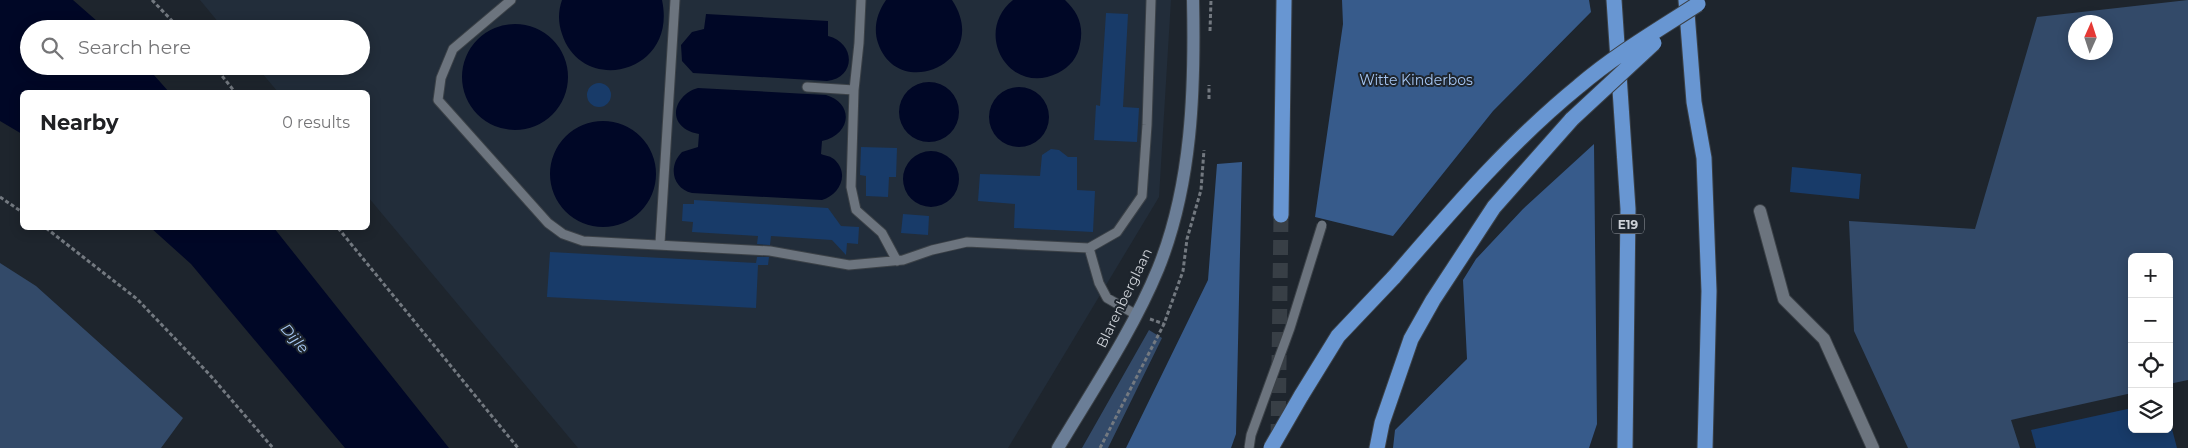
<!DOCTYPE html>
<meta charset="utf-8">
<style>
body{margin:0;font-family:Montserrat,sans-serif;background:#f6f6f6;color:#202124}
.controls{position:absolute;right:15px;bottom:15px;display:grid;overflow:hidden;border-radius:8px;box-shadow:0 2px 12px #0003}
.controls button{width:45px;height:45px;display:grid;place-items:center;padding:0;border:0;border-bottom:1px solid #e0e0e0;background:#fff;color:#202124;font:25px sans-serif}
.compass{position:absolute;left:2068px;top:15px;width:45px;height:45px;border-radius:50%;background:#fff;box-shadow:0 2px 12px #0003;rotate:3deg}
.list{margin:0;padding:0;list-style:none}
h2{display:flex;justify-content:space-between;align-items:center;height:65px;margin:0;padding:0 20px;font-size:21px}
h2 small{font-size:16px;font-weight:400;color:#757577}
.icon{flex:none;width:28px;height:28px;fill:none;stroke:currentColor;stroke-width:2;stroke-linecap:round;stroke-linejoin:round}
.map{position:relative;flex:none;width:2188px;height:448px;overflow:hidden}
.search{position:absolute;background:#fff;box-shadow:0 2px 12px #0003;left:20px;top:20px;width:350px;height:55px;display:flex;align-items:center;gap:12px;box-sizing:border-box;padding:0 18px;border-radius:28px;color:#757577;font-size:19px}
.panel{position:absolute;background:#fff;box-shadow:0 2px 12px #0003;left:20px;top:90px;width:350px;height:140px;border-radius:8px}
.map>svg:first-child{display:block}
.built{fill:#222d3a}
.green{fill:#334a69;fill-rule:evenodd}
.forest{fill:#375b8b}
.water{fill:#000726}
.building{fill:#183b69}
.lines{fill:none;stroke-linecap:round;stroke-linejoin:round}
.highway-tunnel{stroke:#383f46;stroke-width:15;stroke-dasharray:15 8;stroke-linecap:butt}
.lane-casing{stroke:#3b4147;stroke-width:11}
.street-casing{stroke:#3b4147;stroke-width:14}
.secondary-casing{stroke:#3b4147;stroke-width:14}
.highway-casing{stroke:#3b4147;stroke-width:17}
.path{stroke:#737980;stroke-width:3;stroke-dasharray:4 2.5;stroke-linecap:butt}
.lane{stroke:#6c747e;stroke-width:9}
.street{stroke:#6c747e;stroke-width:12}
.secondary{stroke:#6b7e97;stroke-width:12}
.highway{stroke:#6896d2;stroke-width:15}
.lane-bridge-casing{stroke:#3b4147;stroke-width:11;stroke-linecap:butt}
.highway-bridge-casing{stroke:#3b4147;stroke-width:17;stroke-linecap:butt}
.lane-bridge{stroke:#6c747e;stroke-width:9}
.highway-bridge{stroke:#6896d2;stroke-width:15}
.labels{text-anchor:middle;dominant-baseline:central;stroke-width:4;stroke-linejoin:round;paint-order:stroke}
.shield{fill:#1e252d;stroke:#989da4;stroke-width:1}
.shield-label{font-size:12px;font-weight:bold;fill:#cdd1d7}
.park-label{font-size:14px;fill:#a6c6f2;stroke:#1e252d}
.street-label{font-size:14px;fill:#cdd1d7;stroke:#1e252d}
.water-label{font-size:15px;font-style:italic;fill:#a9caf6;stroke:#1e252d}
</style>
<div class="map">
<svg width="2188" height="448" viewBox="0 0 2188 448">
<rect width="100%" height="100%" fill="#1e252d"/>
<!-- built -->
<path class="built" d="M200,0H1171L1159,197L1008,448H578L368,197V92H278L256,66H361V29H224Z"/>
<!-- green -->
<path class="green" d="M2188,0V380L2169,384V257H2132V393L2011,420L2020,448H1908L1854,331L1849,221L1975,229L2037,17ZM2076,22H2106V52H2076Z
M0,263L36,286L183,418L161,448H0Z
M1149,330L1162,338L1108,448H1082Z"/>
<!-- forest -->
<path class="forest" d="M1342,0H1589L1591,12L1493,111L1393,236L1315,217L1343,24Z
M1594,144L1597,424L1589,448H1393L1395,430L1467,359L1463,280L1476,259L1523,209Z
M1242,162L1236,434L1231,448H1126L1208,280L1217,164Z"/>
<!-- water -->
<path class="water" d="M0,0H73L106,29H29V66H146L169,92H22V134L0,121Z
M562,0H662C678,74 582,96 562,34C558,23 558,11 562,0Z
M886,0H952C993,62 898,103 878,43C873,28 877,13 886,0Z
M1013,0H1065C1078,12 1084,26 1080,44C1078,57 1070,67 1058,73C1010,97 972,33 1013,0Z
M706,14L828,21V36C856,43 856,78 827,81L693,73L682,61L681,45L692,32L704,29Z
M462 77a53 53 0 1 1 106 0a53 53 0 1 1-106 0Z
M899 112a30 30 0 1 1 60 0a30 30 0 1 1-60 0Z
M989 117a30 30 0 1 1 60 0a30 30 0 1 1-60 0Z
M698,88L826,95C854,103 852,134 822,141L821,154C826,156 831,156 835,160C850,175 839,195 822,200L692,193C672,188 668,166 682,152L698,147L699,134C695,133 690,132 687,130C666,118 678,93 698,88Z
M550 174a53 53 0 1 1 106 0a53 53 0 1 1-106 0Z
M903 179a28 28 0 1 1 56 0a28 28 0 1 1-56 0Z
M151,228H274L449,448H345L191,264Z"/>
<!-- building -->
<path class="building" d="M1106,13L1128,14L1123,107L1139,108L1137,142L1094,140L1096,105L1100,106Z
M587 95a12 12 0 1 1 24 0a12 12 0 1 1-24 0Z
M861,147L897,148L896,177H889L888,197L866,196V176L860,175Z
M1051,149L1059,150L1068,157H1077V190L1095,191L1093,232L1014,228L1015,204L978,201L980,174L1040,176L1042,155Z
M1792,167L1861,174L1859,199L1790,192Z
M694,200L828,208L841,226L859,227L858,244L847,243L846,255L832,240L771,236L770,245L757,244L758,236L692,232L693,222L682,221L683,204H694Z
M903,214L929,216L928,235L901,233Z
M550,252L756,263L757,257H769L768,265H758L756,308L547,297Z
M2132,408V429H2172L2177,448H2036L2031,430Z"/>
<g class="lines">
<!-- highway-tunnel -->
<path class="highway-tunnel" d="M1278,439L1281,215"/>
<!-- lane casing -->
<g class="lane-casing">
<path id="lane" d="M511,0L453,49L441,78L438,100L548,223L563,234L583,241L770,251L849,265L903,260L932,250L967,242L1089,248L1099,283L1107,298L1135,314
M861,0L859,43L854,90L851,187L856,210L882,233L897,261
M807,87L854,90
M660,243L675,0
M1089,248L1117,232L1142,196L1147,125L1151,0"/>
</g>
<!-- street casing -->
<g class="street-casing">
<path id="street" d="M1760,211L1784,299L1824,339L1873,448"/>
</g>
<!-- secondary casing -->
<g class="secondary-casing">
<path id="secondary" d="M1058,448C1092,391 1133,330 1158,269C1192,185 1195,90 1193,0"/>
</g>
<!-- highway casing -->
<g class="highway-casing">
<path id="highway" d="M1614,0L1628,209L1625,448
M1686,0L1694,102L1704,158L1709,291L1705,448
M1281,215L1284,0
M1301,396L1338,336L1394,277
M1377,448L1382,423L1411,339L1433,300L1494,207L1572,119"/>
</g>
<!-- path -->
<path class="path" d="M152,0L180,29
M1210,31L1211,0
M214,66L235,92
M1209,99V85
M0,197L22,212
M46,228L137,299L210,375L273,448
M338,228L518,448
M1150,319L1164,324
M1100,448L1164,324L1183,271L1187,239L1201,190L1204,150"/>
<!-- lane -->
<use href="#lane" class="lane"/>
<!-- street -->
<use href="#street" class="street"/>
<!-- secondary -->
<use href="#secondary" class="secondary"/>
<!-- highway -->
<use href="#highway" class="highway"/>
<!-- lane-bridge casing -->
<g class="lane-bridge-casing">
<path id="lane-bridge" d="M1249,448L1251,435L1290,328L1322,225"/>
</g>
<!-- highway-bridge casing -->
<g class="highway-bridge-casing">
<path id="highway-bridge" d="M1572,119L1654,43
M1394,277C1452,210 1509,143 1579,86C1615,55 1658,30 1698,4
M1271,448L1301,396"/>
</g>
<!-- lane-bridge -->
<use href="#lane-bridge" class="lane-bridge"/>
<!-- highway-bridge -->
<use href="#highway-bridge" class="highway-bridge"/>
</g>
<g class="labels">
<!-- shield labels -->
<rect class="shield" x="1612" y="214.5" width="32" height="19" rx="4"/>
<g class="shield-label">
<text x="1628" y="224">E19</text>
</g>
<!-- park labels -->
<g class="park-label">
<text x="1416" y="80">Witte Kinderbos</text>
</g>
<!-- street labels -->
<g class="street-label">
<text transform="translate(1124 298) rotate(-64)">Blarenberglaan</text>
</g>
<!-- water labels -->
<g class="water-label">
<text transform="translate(295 338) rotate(49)">Dijle</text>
</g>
</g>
</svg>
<div class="controls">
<button>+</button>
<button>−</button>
<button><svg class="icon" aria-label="locate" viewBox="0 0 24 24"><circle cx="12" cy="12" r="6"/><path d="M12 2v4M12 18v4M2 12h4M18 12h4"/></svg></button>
<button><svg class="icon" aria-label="layers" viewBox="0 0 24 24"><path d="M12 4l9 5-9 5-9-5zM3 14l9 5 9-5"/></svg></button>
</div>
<svg class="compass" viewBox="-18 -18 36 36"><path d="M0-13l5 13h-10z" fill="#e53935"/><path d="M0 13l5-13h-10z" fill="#757577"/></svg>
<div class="search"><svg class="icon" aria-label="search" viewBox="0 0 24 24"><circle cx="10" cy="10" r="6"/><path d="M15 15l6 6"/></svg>Search here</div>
<section class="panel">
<h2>Nearby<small>0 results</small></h2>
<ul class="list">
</ul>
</section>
</div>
